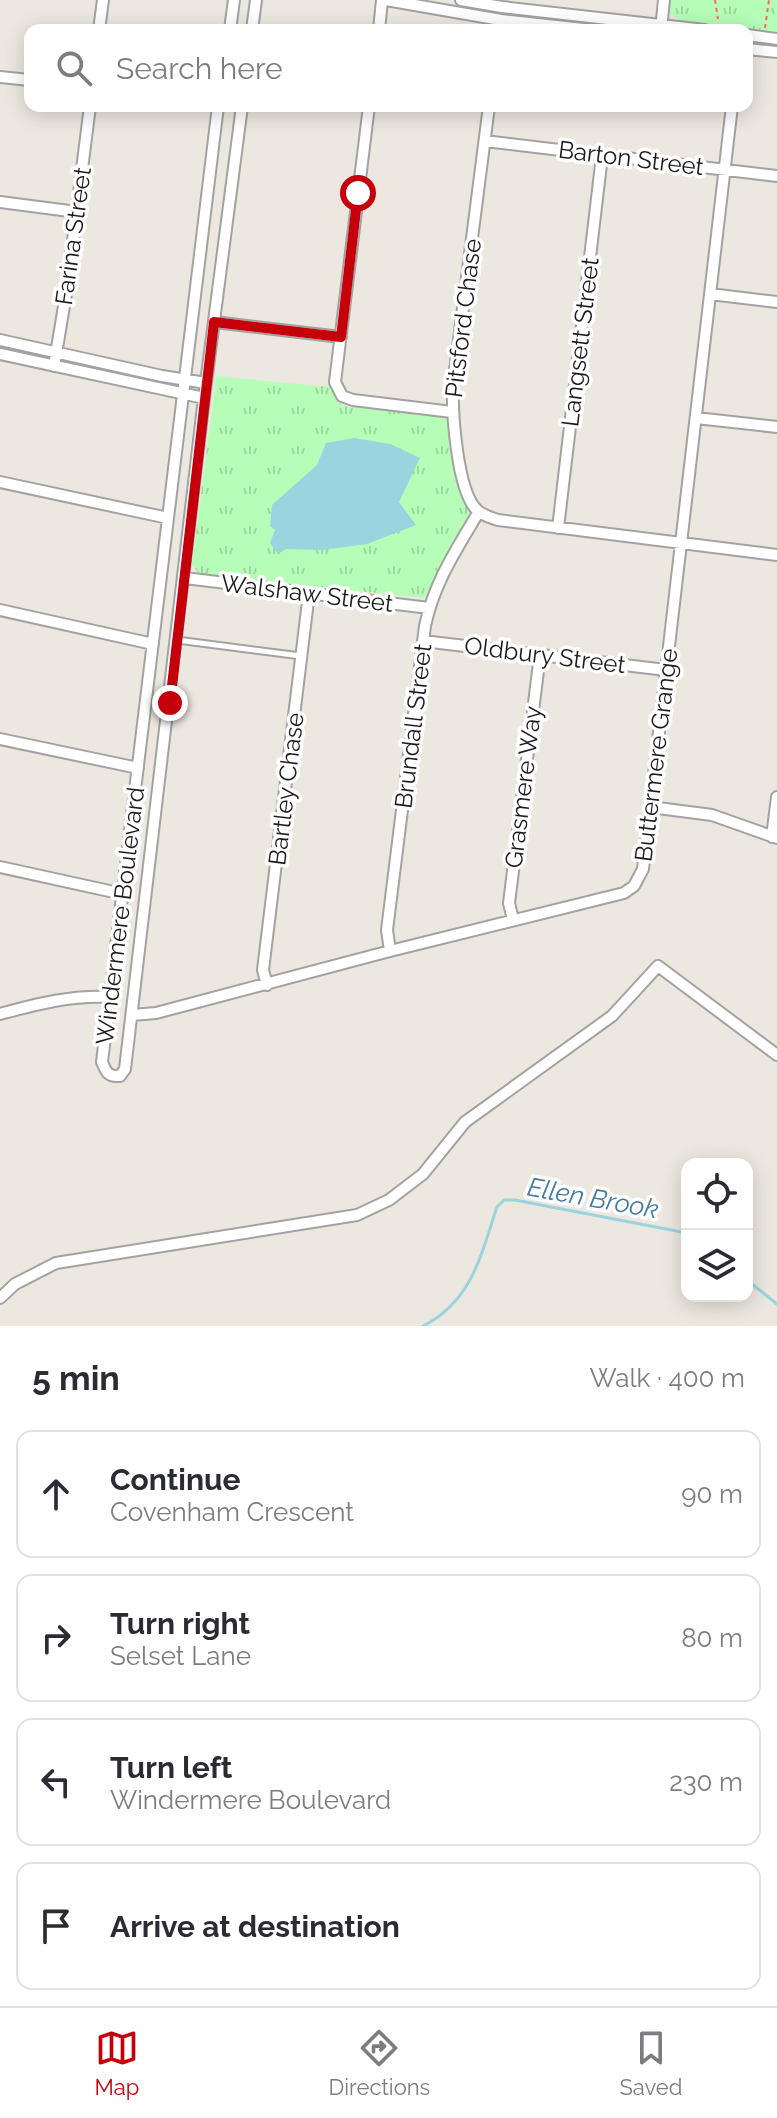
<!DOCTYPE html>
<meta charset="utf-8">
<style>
body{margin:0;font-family:Raleway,sans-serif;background:#f2f2f3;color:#2b2b33}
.controls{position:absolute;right:24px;bottom:24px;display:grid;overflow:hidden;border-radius:16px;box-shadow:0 4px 20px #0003}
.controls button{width:72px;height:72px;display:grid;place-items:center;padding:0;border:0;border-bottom:2px solid #e1e1e2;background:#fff;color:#2b2b33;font:40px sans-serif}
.stop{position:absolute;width:24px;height:24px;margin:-18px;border:6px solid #c5000b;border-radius:50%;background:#fff}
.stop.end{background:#c5000b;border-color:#fff;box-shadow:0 2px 8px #0008}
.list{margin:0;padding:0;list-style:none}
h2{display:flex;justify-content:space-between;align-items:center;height:104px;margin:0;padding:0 32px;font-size:34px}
h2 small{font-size:26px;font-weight:400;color:#7c7c81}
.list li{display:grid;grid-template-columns:52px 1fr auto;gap:24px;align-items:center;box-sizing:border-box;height:128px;margin:0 16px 16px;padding:0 16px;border:2px solid #e1e1e2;border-radius:16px}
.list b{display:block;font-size:30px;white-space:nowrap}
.list p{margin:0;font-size:26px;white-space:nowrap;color:#7c7c81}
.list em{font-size:26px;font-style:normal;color:#7c7c81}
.icon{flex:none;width:44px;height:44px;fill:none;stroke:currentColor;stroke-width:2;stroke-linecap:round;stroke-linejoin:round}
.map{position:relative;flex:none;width:777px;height:1326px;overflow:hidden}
.search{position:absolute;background:#fff;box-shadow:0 4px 20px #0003;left:24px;right:24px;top:24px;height:88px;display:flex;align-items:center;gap:20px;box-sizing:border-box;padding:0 28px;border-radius:16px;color:#7c7c81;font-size:30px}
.sheet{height:680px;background:#fff}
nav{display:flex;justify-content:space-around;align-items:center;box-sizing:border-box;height:112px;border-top:2px solid #e1e1e2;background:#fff;font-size:22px;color:#7c7c81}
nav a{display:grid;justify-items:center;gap:4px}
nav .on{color:#c5000b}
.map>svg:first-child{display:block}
.park{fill:url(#park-tufts)}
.water{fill:#9bd3df}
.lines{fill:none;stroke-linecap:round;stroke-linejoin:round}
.stream{stroke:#9bd3df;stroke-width:3}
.lane-casing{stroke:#a2a2a2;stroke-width:9}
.street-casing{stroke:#a2a2a2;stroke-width:14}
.path{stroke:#ff665e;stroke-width:2;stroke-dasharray:4 4;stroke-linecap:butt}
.lane{stroke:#fff;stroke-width:5}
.street{stroke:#fff;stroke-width:10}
.route{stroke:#c5000b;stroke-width:10}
.labels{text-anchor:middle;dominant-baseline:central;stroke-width:7;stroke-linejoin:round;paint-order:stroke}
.street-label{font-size:24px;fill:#1b1b1b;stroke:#fff}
.water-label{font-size:26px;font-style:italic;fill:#407aa8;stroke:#fff}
</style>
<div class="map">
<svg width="777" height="1326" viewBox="0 0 777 1326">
<defs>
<pattern id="park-tufts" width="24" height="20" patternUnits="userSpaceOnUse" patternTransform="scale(2)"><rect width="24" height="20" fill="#b6fdb8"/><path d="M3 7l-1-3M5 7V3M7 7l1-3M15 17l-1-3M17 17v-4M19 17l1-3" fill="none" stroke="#9cd89e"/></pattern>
</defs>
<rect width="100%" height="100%" fill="#ede8df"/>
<!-- park -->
<path class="park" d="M670,0H777V32L679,20L670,13Z
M216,376L331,387L343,406L449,416L458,482L470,512L424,598L200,575L192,564Z"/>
<!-- water -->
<path class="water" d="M354,438L390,444L420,458L399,502L416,525L367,544L323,550L286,549L278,554L270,543L275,530L270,526L272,505L317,465L326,443Z"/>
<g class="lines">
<!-- stream -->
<path class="stream" d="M747,1280L777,1304
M423,1326C472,1301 481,1255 497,1207L504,1200H515L687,1233"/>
<!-- lane casing -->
<g class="lane-casing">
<path id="lane" d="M177,640L301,656"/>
</g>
<!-- street casing -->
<g class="street-casing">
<path id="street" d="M386,0L501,20L593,30
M461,0L502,7L705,30
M99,30L103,0
M230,30L234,0
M252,30L256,0
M379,30L382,0
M661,30L664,0
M747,35L777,39
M747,49L777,52
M0,77L30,80
M218,106L102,1062C106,1072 108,1077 120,1076L125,1069L204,398L242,106
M369,106L335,382L342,396L353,400L452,412
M489,106L453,386C452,413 457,489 476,509C481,515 490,517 498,520L777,555
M485,141L777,176
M0,202L77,212
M710,294L777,302
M214,322L341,337
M0,340L162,376L206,383
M0,354L204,398
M54,366L67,288L90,106
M696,418L777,427
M0,482L168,518
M558,528L602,156
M185,578L429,608
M0,610L153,644
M423,641L666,670
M0,739L138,768
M650,807L712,815L777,838
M772,837L777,797
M0,867L123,894
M513,920L509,903L540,655
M390,951L387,930L425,626C434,583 456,550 478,513
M267,985L263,970L309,593
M0,1014C37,1004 71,995 110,997
M132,1015L156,1013L390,951L624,893L634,886L643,869L732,106
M0,1298L15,1284L56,1263L357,1215L389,1200L423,1174L465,1122L612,1016L658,966L777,1055"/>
</g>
<!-- path -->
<path class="path" d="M715,0L718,19
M765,28L769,0"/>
<!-- lane -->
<use href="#lane" class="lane"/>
<!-- street -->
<use href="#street" class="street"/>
</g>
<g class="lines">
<!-- route -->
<path class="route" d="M170,703L214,322L341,337L358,193"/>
</g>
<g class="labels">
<!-- street labels -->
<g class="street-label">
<text transform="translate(631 158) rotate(7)">Barton Street</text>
<text transform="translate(73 236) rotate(-82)">Farina Street</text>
<text transform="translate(463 318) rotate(-83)">Pitsford Chase</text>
<text transform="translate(580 342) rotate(-83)">Langsett Street</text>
<text transform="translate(307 593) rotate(7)">Walshaw Street</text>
<text transform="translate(545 655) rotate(7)">Oldbury Street</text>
<text transform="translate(413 726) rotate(-83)">Brundall Street</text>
<text transform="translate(656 755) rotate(-83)">Buttermere Grange</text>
<text transform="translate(523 787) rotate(-83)">Grasmere Way</text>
<text transform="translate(286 789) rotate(-83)">Bartley Chase</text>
<text transform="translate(120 916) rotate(-83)">Windermere Boulevard</text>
</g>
<!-- water labels -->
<g class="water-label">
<text transform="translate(593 1198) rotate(10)">Ellen Brook</text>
</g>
</g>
</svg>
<div class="controls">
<button><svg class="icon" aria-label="locate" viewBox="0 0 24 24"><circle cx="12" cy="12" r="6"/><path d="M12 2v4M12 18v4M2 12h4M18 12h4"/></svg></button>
<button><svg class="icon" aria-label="layers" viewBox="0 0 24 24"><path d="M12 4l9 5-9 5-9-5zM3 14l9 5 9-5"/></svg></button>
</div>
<div class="stop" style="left:358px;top:193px"></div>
<div class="stop end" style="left:170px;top:703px"></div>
<div class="search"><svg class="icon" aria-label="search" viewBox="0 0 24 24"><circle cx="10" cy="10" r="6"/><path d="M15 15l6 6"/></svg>Search here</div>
</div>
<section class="sheet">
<h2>5 min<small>Walk · 400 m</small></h2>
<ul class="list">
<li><svg class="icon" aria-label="ahead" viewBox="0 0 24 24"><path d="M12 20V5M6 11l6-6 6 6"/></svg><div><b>Continue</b><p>Covenham Crescent</p></div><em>90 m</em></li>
<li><svg class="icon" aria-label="right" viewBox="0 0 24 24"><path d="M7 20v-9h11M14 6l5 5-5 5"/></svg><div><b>Turn right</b><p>Selset Lane</p></div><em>80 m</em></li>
<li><svg class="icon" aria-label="left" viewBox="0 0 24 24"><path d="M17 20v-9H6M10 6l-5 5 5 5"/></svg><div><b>Turn left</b><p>Windermere Boulevard</p></div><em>230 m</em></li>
<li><svg class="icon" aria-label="arrive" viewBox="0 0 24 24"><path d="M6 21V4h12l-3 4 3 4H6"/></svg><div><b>Arrive at destination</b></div></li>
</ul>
</section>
<nav>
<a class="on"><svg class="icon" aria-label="map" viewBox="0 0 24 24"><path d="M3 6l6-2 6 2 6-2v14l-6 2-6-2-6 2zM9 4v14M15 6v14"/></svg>Map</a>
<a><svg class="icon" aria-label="directions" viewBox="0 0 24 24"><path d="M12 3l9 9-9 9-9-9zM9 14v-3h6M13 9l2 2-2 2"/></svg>Directions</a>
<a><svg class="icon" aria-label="saved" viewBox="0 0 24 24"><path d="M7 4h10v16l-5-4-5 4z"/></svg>Saved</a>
</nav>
